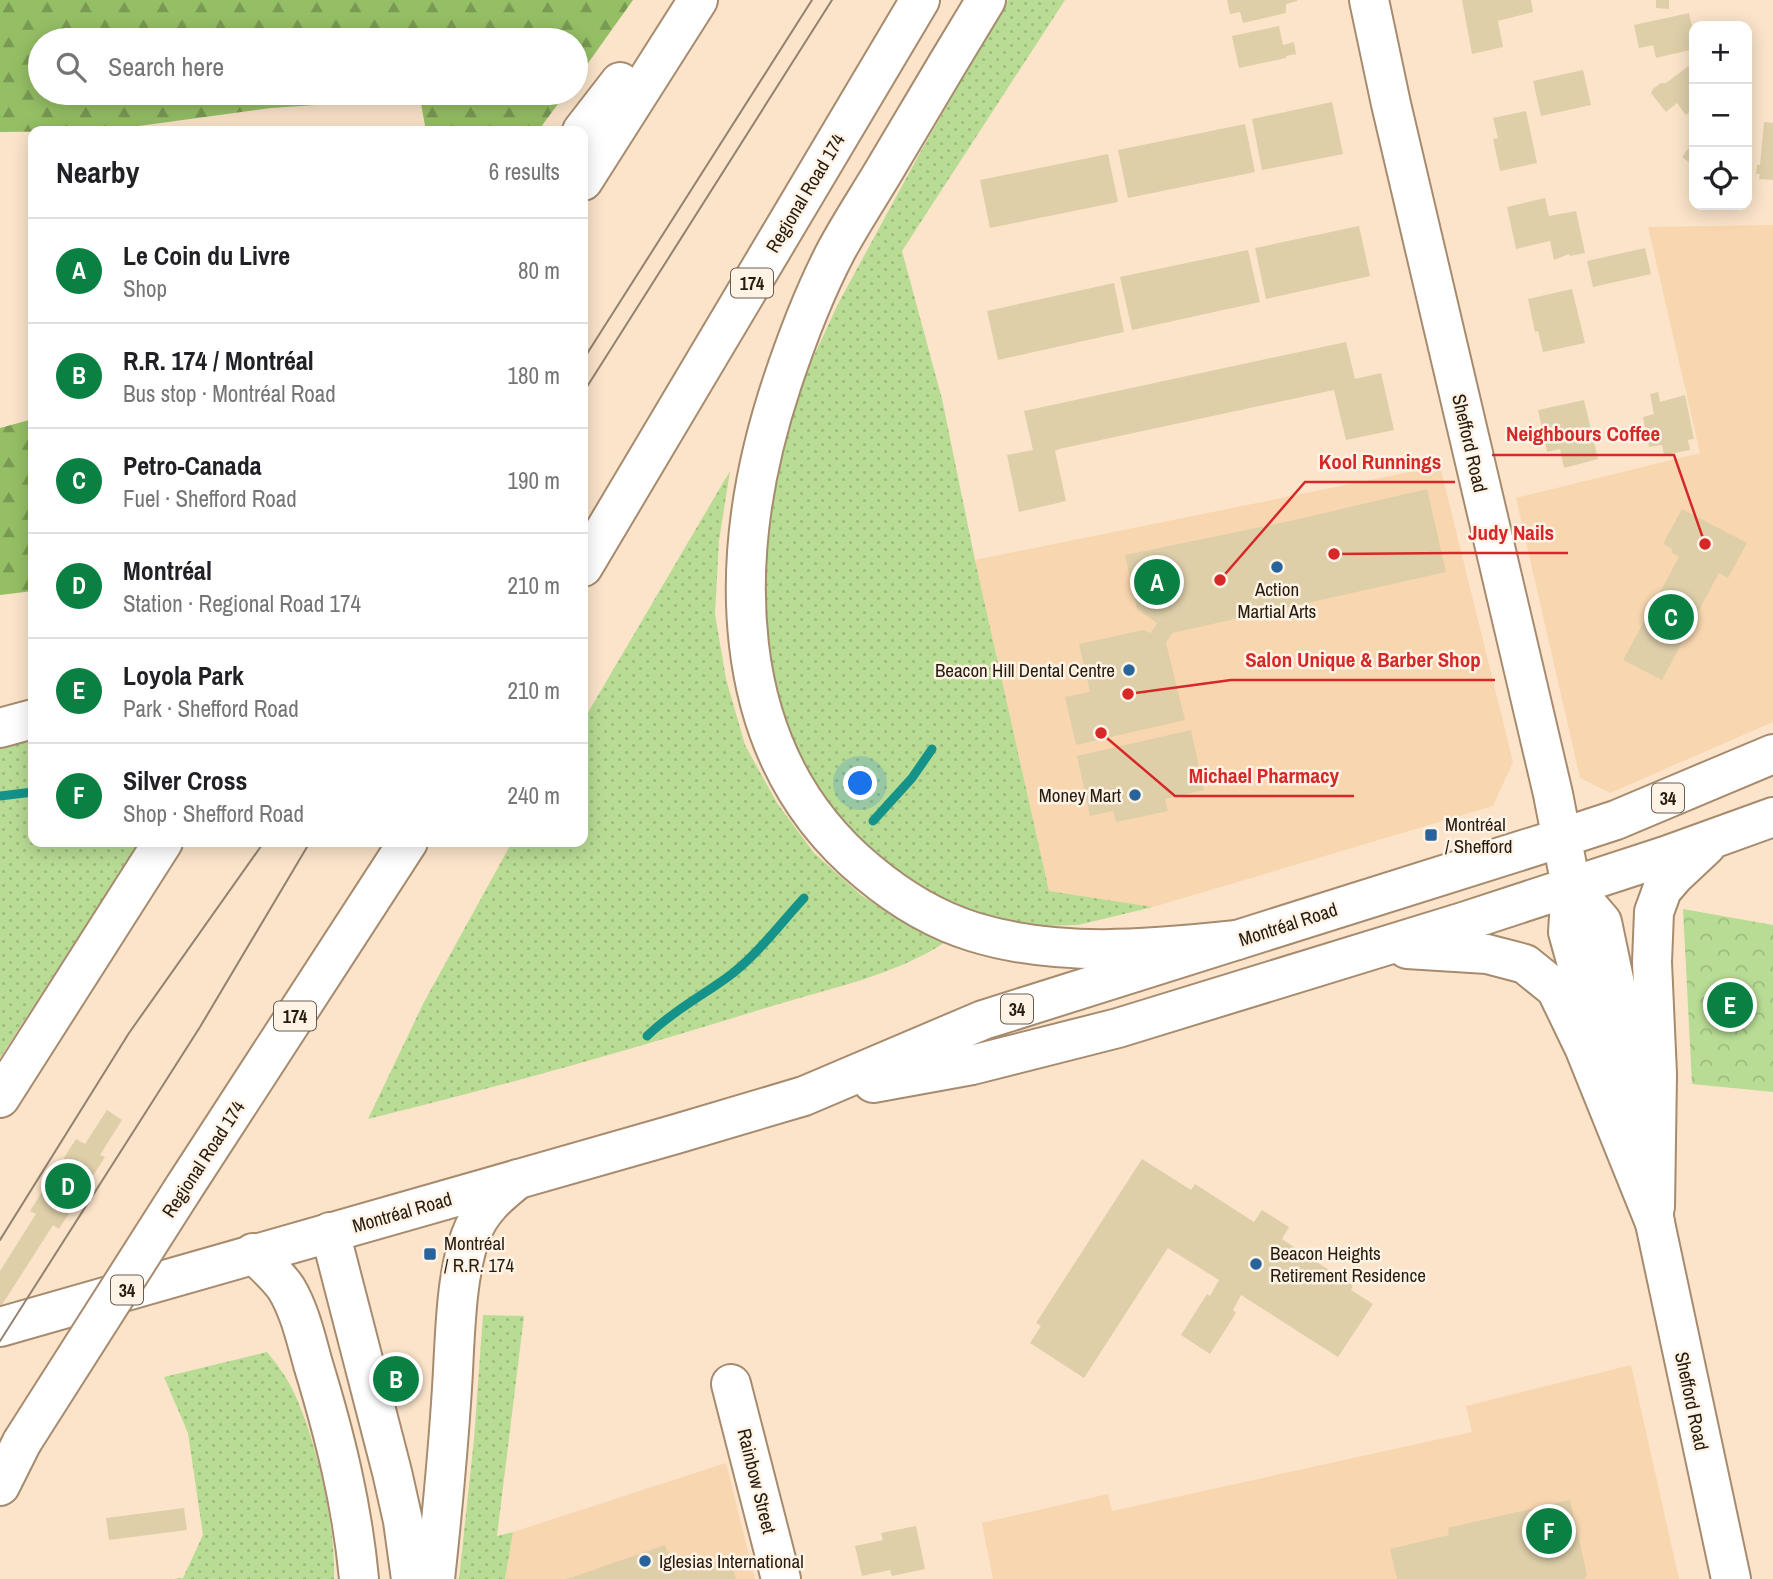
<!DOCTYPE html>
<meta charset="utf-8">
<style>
body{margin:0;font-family:"Archivo Narrow",sans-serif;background:#f6f6f6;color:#202124}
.controls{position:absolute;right:21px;top:21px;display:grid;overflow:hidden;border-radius:14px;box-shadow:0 4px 18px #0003}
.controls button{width:63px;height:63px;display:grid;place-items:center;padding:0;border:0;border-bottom:2px solid #e0e0e0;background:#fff;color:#202124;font:35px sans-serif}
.you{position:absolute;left:861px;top:784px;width:24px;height:24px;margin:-18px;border:5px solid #fff;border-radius:50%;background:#1a73e8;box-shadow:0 0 0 10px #1a73e833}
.badge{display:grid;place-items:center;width:46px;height:46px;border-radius:50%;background:#0b8043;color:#fff;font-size:23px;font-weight:700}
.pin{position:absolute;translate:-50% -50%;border:4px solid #fff;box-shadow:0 2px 7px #0006}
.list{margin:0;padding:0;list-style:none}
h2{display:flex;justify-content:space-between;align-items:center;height:91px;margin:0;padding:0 28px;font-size:30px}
h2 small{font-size:23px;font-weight:400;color:#757577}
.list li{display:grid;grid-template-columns:46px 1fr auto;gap:21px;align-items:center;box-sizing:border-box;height:105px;padding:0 28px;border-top:2px solid #e0e0e0}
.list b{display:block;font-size:26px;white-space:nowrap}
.list p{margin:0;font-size:23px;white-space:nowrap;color:#757577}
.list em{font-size:23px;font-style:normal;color:#757577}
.icon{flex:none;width:38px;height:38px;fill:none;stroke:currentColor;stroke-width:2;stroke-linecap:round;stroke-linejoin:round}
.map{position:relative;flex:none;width:1773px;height:1579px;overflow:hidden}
.search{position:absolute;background:#fff;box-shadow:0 4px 18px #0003;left:28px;top:28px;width:560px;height:77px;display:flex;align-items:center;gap:18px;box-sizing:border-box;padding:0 24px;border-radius:38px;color:#757577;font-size:26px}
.panel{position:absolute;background:#fff;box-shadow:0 4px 18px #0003;left:28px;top:126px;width:560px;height:721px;border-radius:14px}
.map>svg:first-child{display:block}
.built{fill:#f8d6b0}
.grass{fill:url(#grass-dots)}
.forest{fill:url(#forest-firs)}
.park{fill:url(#park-crowns)}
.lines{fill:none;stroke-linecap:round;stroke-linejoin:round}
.stream{stroke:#159289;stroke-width:9}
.building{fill:#decfa9}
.minor-casing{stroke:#a68b6e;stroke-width:42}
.major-casing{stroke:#a68b6e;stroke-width:42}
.highway-casing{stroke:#a68b6e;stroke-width:42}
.minor{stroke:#fff;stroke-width:38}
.major{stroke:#fff;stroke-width:38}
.highway{stroke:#fff;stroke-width:38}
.tram{stroke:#93826f;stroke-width:2}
.highway-bridge-casing{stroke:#a68b6e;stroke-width:42;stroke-linecap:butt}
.highway-bridge{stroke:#fff;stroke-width:38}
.poi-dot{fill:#28649b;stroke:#fff3e6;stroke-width:2.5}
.labels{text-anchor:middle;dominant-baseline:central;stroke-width:5;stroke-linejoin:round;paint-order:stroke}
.shield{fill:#fff3e6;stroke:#675c50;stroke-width:2}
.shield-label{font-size:18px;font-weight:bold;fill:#261b0f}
.street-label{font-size:19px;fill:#261b0f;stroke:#fff3e6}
.poi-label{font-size:19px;fill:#261b0f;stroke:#fff3e6;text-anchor:start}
.leader{fill:none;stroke:#d62828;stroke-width:2.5}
.callout-dot{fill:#d62828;stroke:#fff3e6;stroke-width:2.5}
.callout-label{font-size:21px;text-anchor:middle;font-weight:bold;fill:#d62828;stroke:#fff3e6;stroke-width:5;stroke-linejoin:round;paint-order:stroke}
</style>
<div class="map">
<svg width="1773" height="1579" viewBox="0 0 1773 1579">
<defs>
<pattern id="grass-dots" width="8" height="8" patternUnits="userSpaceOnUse" patternTransform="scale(1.75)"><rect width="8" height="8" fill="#b8dc94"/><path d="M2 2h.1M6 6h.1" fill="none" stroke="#9ebc7e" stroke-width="1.8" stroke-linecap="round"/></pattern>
<pattern id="forest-firs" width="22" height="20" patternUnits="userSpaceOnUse" patternTransform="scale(1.75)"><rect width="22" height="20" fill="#95bf65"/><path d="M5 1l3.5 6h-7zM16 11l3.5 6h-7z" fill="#799a52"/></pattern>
<pattern id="park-crowns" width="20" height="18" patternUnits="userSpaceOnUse" patternTransform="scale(1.75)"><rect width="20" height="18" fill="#b8dc94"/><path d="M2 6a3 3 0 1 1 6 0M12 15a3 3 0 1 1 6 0" fill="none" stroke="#9ebc7e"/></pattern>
</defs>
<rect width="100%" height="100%" fill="#fbe4ca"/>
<!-- built -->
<path class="built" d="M1773,225V722L1610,793L1580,778L1516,498L1700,453L1648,227Z
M1440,466L1513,762L1493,806L1153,907L1049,891L975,560Z
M1631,1365L1679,1579H993L982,1523L1108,1494L1112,1511L1472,1432L1466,1406Z
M726,1463L755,1579H505L513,1532Z"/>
<!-- grass -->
<path class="grass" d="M1008,0H1065L902,251L942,399L975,560L1049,891L1153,907L1078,925L1040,926L995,921L952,907L904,882L812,789L763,666L767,496L803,379L839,302L921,151Z
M730,471L719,541L715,614L726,679L745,745L777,803L814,853L861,895L908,925L944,943C893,976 827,989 769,1007C636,1048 503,1086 368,1119L424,1002L512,842H583V721Z
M33,740V842H139L0,1058V749Z
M483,1315L524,1316L497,1536L513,1532L505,1579H459L474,1439Z
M267,1352C275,1362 283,1372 289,1383C315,1430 336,1526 334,1579H173L183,1578L203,1535L188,1433L164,1377Z"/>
<!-- forest -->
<path class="forest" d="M0,0H633L576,80V40H40V93H566L538,131H426L420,98L271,108L102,131L0,132Z
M33,419V591L0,595V428Z"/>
<!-- park -->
<path class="park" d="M1683,909L1773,925V1092L1692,1084Z"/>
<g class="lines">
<!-- stream -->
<path class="stream" d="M0,796L33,792
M873,821L912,778L932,749
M647,1036C671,1013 698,998 725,979C755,958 779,925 804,898"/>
</g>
<!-- building -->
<path class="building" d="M1227,0H1297V1L1286,4V13L1243,23L1240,12L1230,14Z
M1462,0H1531L1533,12L1498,21L1503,47L1472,54Z
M1656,0H1669V9L1656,8Z
M1689,13L1692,26L1694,25V49L1656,58L1653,45L1639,48L1634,25Z
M1279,26L1283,45L1294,42L1296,54L1286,56V58L1239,68L1232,36Z
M1694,62V108L1686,115L1677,103L1666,112L1651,93L1653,89L1661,83H1666Z
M1583,70L1591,105L1541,116L1533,81Z
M1332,102L1343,154L1262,170L1252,119Z
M1526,111L1537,163L1500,171L1493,139L1498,138L1493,118Z
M1764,122L1773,123V180L1759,179L1760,174H1756L1757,165H1760Z
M1245,124L1255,172L1128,198L1118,150Z
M1694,141V166L1682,157Z
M1108,154L1118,202L990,228L980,180Z
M1545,198L1549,216L1576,211L1585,253L1570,256L1569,254L1554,260L1550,241L1516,249L1507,207Z
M1359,226L1370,276L1266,299L1255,248Z
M1645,248L1651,274L1593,287L1587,261Z
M1248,250L1260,302L1132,330L1120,277Z
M1114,283L1124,332L998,360L987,311Z
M1572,289L1585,343L1543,352L1538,331L1535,332L1528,299Z
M1346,342L1355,379L1381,373L1394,430L1346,440L1334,390L1059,449L1055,451L1066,501L1019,512L1007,455L1033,450L1024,411Z
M1658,392L1660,402L1685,395L1694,439L1688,440L1690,450L1664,455L1662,445L1649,447L1643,417L1654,414L1650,394Z
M1584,400L1598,459L1564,468L1560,449L1547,452L1538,410Z
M1427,489L1446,572L1172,633L1166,643L1185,720L1076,745L1065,697L1090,692L1079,644L1143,630L1151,633L1157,623L1137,609L1125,555L1290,521Z
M1682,509L1747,543L1728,578L1719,573L1662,680L1623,660L1679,557L1671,552L1673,549L1663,544Z
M1191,730L1204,790L1165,799L1168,811L1116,822L1113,811L1090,816L1077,756Z
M107,1110L122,1120L100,1155L105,1157L59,1229L53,1225L0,1308V1271L36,1214L30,1211L76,1139L85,1144Z
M1142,1159L1191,1190L1195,1184L1254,1222L1262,1210L1289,1227L1282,1239L1353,1286L1351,1290L1373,1304L1338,1357L1241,1295L1233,1310L1236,1313L1210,1354L1181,1335L1207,1294L1210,1296L1219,1280L1168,1248L1084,1378L1030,1343L1041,1326L1036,1323Z
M1570,1500L1587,1575L1584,1579H1397L1390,1549L1449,1535L1448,1528Z
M184,1508L187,1530L109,1540L106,1518Z
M916,1526L925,1569L892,1576L890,1570L862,1576L855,1546L883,1540L881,1533Z
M665,1545L673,1569L688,1564L690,1570L729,1558L736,1579H567Z"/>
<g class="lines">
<!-- minor casing -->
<g class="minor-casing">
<path id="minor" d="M1369,0L1391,104L1553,794L1571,886L1568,932L1607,1072
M1571,886L1602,922L1636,1084L1655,1223L1731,1579
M731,1384L781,1579"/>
</g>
<!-- major casing -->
<g class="major-casing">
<path id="major" d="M1407,949L1487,954L1525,964L1556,989L1584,1047L1655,1223
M873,1083L972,1065L1118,1028L1463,922L1665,856L1773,817
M1655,1207L1657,1074L1652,962L1654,912L1662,890L1674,876L1706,846
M0,1327L676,1134L804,1096L983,1020L1561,838L1616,820L1773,754"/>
</g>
<!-- highway casing -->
<g class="highway-casing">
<path id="highway" d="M986,0C952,56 918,113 885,169C869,196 851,223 836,251C814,293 797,338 782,383C727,549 720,750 868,872C899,898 935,920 974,932C1059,958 1149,949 1237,940
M582,131L620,82
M583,181L698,0
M583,567L920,0
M0,728L33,719
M0,1098L163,842
M183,1189L408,842
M330,1232L392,1472L403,1521L411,1579
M253,1253C264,1264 277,1275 286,1288C300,1311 306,1339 313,1364C335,1436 352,1504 359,1579
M0,1486L22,1442
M435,1579C442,1515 448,1452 452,1388C455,1343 455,1276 471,1235C480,1210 498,1195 518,1179"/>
</g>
<!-- minor -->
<use href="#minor" class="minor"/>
<!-- major -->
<use href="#major" class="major"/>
<!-- highway -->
<use href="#highway" class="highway"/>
<!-- tram -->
<path class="tram" d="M583,360L812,0
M583,393L832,0
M0,1240L129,1033L264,842
M0,1341L200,1027L310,842"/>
<!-- highway-bridge casing -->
<g class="highway-bridge-casing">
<path id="highway-bridge" d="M22,1442L183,1189"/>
</g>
<!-- highway-bridge -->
<use href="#highway-bridge" class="highway-bridge"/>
</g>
<!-- markers -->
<g class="poi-dot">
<circle cx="1277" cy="567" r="7"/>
<circle cx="1129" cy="670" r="7"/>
<circle cx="1135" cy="795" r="7"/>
<rect x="1424" y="828" width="14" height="14" rx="3.5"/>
<rect x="423" y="1247" width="14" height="14" rx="3.5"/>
<circle cx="1256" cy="1264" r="7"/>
<circle cx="645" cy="1561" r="7"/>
</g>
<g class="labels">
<!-- shield labels -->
<g class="shield">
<rect x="731" y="268.5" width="42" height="29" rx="5"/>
<rect x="1652" y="783.5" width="32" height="29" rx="5"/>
<rect x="1001" y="994.5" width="32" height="29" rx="5"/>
<rect x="274" y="1001.5" width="42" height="29" rx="5"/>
<rect x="111" y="1275.5" width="32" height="29" rx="5"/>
</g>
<g class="shield-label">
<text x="752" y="283">174</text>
<text x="1668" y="798">34</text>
<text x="1017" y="1009">34</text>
<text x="295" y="1016">174</text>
<text x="127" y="1290">34</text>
</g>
<!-- street labels -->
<g class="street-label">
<text transform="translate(805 193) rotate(-59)">Regional Road 174</text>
<text transform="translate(1470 443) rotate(77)">Shefford Road</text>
<text transform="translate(1288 924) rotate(-18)">Montréal Road</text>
<text transform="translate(203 1159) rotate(-57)">Regional Road 174</text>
<text transform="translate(402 1212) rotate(-16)">Montréal Road</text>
<text transform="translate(1692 1401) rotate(78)">Shefford Road</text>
<text transform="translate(757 1481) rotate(76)">Rainbow Street</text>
</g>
<!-- poi labels -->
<g class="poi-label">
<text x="1277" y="589" text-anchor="middle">Action<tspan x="1277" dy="22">Martial Arts</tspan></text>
<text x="1115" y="670" text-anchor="end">Beacon Hill Dental Centre</text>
<text x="1121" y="795" text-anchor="end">Money Mart</text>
<text x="1445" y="824">Montréal<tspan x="1445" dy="22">/ Shefford</tspan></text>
<text x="444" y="1243">Montréal<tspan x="444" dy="22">/ R.R. 174</tspan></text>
<text x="1270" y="1253">Beacon Heights<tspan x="1270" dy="22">Retirement Residence</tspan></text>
<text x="659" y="1561">Iglesias International</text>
</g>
</g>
<!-- callouts -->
<path class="leader" d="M1705 544L1674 455H1492M1220 580L1305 482H1455M1334 554L1454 553H1568M1128 694L1231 680H1495M1101 733L1175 796H1354"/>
<g class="callout-dot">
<circle cx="1705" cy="544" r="7"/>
<circle cx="1220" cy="580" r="7"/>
<circle cx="1334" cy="554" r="7"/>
<circle cx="1128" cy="694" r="7"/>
<circle cx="1101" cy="733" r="7"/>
</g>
<g class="callout-label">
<text x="1583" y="441">Neighbours Coffee</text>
<text x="1380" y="469">Kool Runnings</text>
<text x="1511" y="540">Judy Nails</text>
<text x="1363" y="667">Salon Unique &amp; Barber Shop</text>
<text x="1264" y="783">Michael Pharmacy</text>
</g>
</svg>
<div class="controls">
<button>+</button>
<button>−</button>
<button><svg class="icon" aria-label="locate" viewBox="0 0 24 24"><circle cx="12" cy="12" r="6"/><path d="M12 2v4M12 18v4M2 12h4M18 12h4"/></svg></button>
</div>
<div class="you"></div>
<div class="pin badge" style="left:1157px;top:582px">A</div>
<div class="pin badge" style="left:396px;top:1379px">B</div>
<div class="pin badge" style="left:1671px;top:617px">C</div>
<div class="pin badge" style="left:68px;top:1186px">D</div>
<div class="pin badge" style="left:1730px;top:1005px">E</div>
<div class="pin badge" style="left:1549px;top:1531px">F</div>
<div class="search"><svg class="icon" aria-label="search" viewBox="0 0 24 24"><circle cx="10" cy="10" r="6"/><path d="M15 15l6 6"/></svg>Search here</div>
<section class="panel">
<h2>Nearby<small>6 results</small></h2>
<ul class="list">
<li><span class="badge">A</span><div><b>Le Coin du Livre</b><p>Shop</p></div><em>80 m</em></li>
<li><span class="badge">B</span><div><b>R.R. 174 / Montréal</b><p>Bus stop · Montréal Road</p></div><em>180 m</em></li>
<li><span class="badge">C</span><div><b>Petro-Canada</b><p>Fuel · Shefford Road</p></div><em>190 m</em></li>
<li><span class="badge">D</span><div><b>Montréal</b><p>Station · Regional Road 174</p></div><em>210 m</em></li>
<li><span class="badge">E</span><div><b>Loyola Park</b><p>Park · Shefford Road</p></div><em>210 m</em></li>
<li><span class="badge">F</span><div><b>Silver Cross</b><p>Shop · Shefford Road</p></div><em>240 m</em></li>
</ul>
</section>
</div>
